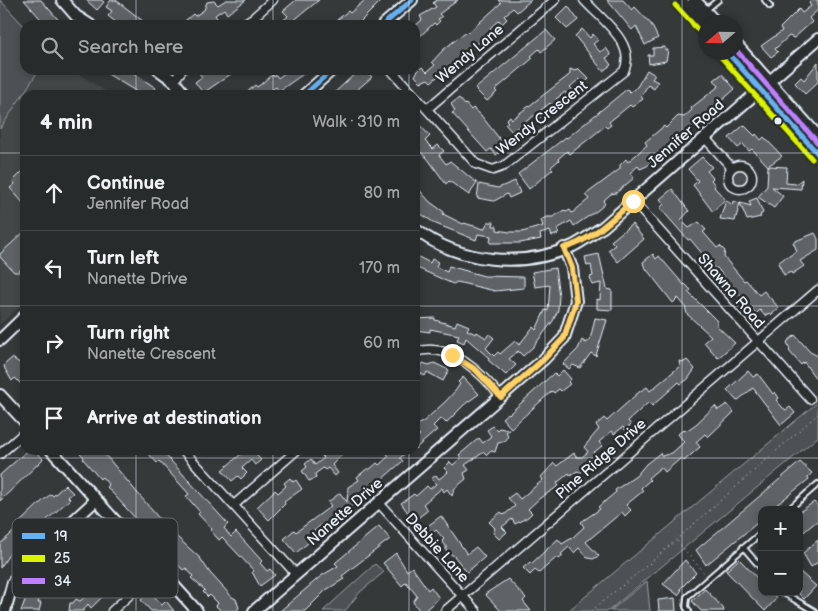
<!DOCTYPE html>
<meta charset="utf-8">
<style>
body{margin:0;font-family:"Balsamiq Sans",sans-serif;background:#343738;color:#f1f3f6}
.controls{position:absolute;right:15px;bottom:15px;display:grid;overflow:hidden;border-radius:10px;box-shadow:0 2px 8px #0003}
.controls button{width:45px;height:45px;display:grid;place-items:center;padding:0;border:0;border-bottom:1px solid #444748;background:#282b2c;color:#f1f3f6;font:25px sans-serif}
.compass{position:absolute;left:698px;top:15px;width:45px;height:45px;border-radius:50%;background:#282b2c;box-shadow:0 2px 8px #0003;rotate:250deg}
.stop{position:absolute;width:15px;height:15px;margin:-11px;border:4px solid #ffd166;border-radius:50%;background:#fff}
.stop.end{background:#ffd166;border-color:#fff;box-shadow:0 1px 5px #0008}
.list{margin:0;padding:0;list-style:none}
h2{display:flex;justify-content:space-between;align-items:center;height:65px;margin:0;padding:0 20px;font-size:21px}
h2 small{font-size:16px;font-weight:400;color:#a5a7a9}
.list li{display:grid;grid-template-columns:32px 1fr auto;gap:15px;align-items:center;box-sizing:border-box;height:75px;padding:0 20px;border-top:1px solid #444748}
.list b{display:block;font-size:19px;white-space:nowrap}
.list p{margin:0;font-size:16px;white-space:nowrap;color:#a5a7a9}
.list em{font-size:16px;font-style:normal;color:#a5a7a9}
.icon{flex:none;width:28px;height:28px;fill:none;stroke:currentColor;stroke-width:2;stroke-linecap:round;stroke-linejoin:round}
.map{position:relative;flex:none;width:818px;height:611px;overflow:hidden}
.search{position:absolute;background:#282b2c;box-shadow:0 2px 8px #0003;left:20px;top:20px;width:400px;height:55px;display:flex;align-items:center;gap:12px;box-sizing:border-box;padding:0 18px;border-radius:15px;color:#a5a7a9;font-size:19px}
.panel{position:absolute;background:#282b2c;box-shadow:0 2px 8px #0003;left:20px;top:90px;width:400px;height:365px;border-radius:15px}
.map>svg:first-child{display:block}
.built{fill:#424647}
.green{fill:#4d5152;stroke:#9aa1a5}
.building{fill:#5f6365;stroke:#e8f1f8}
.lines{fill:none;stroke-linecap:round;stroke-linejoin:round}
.service-casing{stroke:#e8f1f8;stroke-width:8}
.minor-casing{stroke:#e8f1f8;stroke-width:11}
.tertiary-casing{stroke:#e8f1f8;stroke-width:14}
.secondary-casing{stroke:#e8f1f8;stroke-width:15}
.path{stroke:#e8f1f8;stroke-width:1;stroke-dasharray:1 4;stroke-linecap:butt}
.service{stroke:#2a2d2e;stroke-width:4}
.minor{stroke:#2a2d2e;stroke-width:8}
.tertiary{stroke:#2a2d2e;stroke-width:10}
.secondary{stroke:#2a2d2e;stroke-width:11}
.bus-1-casing{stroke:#2a2d2e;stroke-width:9}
.bus-2-casing{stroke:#2a2d2e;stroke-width:9}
.bus-3-casing{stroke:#2a2d2e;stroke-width:9}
.bus-1{stroke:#66b1f2;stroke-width:5}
.bus-2{stroke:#daf400;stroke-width:5}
.bus-3{stroke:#bf80ff;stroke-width:5}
.route{stroke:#ffd166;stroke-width:6}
.grid{fill:none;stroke:#e8f1f8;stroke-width:1;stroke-opacity:0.55}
.bus-dot{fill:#e8f1f8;stroke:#2a2d2e;stroke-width:2}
.labels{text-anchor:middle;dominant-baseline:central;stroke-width:5;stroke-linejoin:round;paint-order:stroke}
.street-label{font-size:15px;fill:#e8f1f8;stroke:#2a2d2e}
.key{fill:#2a2d2e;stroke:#63686b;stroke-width:1}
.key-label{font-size:14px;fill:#e8f1f8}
</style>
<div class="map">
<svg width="818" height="611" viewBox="0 0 818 611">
<rect width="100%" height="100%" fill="#35393a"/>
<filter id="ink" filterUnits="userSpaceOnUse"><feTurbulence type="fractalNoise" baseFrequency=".02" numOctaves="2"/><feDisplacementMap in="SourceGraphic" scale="10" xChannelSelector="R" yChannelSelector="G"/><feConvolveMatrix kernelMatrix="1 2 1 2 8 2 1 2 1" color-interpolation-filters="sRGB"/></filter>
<g filter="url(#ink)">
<!-- built -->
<path class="built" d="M39,70H73L111,95H25V302L0,324V129Z"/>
<!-- green -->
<path class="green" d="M0,0L25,27V70H39L0,129Z
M732 176a8 8 0 1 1 16 0a8 8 0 1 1-16 0Z
M818,402V437L608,611H568Z
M375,564L384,572L360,592L345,611H323Z
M647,581L650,611H610Z"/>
<!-- building -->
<path class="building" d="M24,0H41L63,25H46Z
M86,0H101L104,2L97,10Z
M111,0H116L148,25H121L117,23L108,16L112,11L106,7Z
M226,0H246L227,14L224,9L215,15L218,20L211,25H180L193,14L195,16L204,10L207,2L214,1L218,5Z
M296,0H319L288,25H278L288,16L283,11Z
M365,0H382L357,25H341L337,20L348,11L350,13Z
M437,0H458L439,14L442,17L438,19L440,21L436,25L434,23L415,41V26L422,20L420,16L436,7L433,3Z
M498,0H531L517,12L513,8L504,16L507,19L502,24L499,20L490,28L493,31L431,82L428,79L421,82L415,76L417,72L422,67L427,72L435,65L432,62L443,50L464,33L469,32L501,3Z
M607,0H623L632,10L635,7L651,24L658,38L645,45L636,26L632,30Z
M812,0H818V10L809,18L812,22L794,38L789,36L775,49L778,52L771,57L761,46L782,31L780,28L799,9L802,13L811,6L809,3Z
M568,6L578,20L567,29L556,18Z
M582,29L590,38L593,34L598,40L593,44L600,52L606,48L611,55L606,58L611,65L603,71L575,36Z
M546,30L555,40L541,52L539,49L531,56L533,58L495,90L497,92L487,101L475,89Z
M665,47V50H668L666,61L649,64L648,55H653V48Z
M818,62V82L805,94L795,83L801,77L804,80Z
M578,68L589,79L583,84L579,79L570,87L573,90L567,95L565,92L556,99L559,103L553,108L550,103L541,110L544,114L538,119L535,115L524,123L527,127L521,131L518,127L512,132L505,124L508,122L506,120L510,116L512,119L516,116L568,76L570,74V69L575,71Z
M101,70H129L156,88L154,91L160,95H142Z
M203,70H237L203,93L195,82L202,77L199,73Z
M289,70H309L279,91L276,87L264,95H244L255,85L257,87L260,85L270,76L276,75L278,78Z
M359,70H373L369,74L372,77L351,95H332Z
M647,70L655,75L652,79L658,82L654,89L648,85L641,96L643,99L632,107L630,105L609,122L611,125L607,128L605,126L570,154L567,151L558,159L559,160L551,167L553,169L529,189L518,174L566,137L567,138L627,89L630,92L637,87Z
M722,74L735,89L647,166L640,169L638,166L630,173L634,178L616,193L611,194L603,201L605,204L598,210L574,226L571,221L557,229L559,234L552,236L550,231L540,234L541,239L520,243H490L491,236L478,234L476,240L436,224L421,214L415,205V185L430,202L444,212L443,214L463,224L464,223L484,229L488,222H494L493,226H497V230L510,232H522L543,226L541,220L546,217H553L564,210L566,212L570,210L572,213L589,199L585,195L620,169V165L626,159L628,162L647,145L645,142L664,126L666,128L678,116L684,117L692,110L691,108L719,86L714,80Z
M459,98L465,105L466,104L471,110L473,108L480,114L506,147L496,155L491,149L487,152L452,113L455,111L451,104Z
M415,120L430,136L425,141L433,149L438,145L444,151L439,155L446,164L450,161L477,183L469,195L449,181L446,184L428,159L415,147Z
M744,125L755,136L756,134L761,140L764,137L782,156L768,166L787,167L786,183L796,184L802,179L801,189L772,187L783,196L774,208L758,197L767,186L768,166L752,149L749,151L743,144L738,148L729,138Z
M702,157L712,167L707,171L713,178L711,180L715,185L714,187L725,199L713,212L693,185L698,181L688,169Z
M25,169V205L10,188L15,184L13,181Z
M515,181L520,193L509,198L507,194L494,201L477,198L479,184L498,188Z
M672,189L689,211L681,220L689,228L699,222L706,230L703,232L717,248L720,246L725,251L724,257L744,281L746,280L759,295L764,291L779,308L771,315L769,313L765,316L760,310L756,314L741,294L739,296L717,268L715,269L690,239L688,240L660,208L664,204L660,199Z
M757,198L763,213L760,215L761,217L747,220L740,203L735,221L720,219L726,200L732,205L733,201L751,206L749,201Z
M632,224L644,239L618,262L608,250L615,245L611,241Z
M25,231V262L19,272H14L0,257V254Z
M815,233L818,239V250L800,261L804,266L792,274L791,272L784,275L778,263L787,256L788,257L797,251L793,242Z
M599,254L607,289L612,290V310L597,309V299L600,300L601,283L592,285L590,277L593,276L591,265L587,266L585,257Z
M653,254L656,259L659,256L684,285L685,284L691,290L688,292L717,321V326L735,343L718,358L704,342L711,336L687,314L685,306L678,298L673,303L644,266L643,262Z
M415,255L430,263L432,259L438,262L436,267L447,272L449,266L484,276L524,277V288L495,291L457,282L453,284L415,267Z
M555,268L559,296L558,310L553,321L533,347L523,356L518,351L509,359L516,365L506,375L488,360L489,358L466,338L464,343L457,340L459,335L430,329V332L415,330V319L435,318V320L455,326L457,321L469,326L467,330L476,334L477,332L486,338L489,334L494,338L486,348L494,356L498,352L500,354L515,341L519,345L533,327L536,330L545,310L548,311L550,285L535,287L532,272Z
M595,318L607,320L597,352L596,356L591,353L580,368L573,365L569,369L563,364L578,349L582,340L586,343L590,340Z
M795,335L810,352L818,356V382L804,362L801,365L789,351L790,350L787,342Z
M12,358L23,365L25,388L15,378L12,381L5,369L4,365Z
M687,360L695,369L688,379L681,384L679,382L652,406L649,402L628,421L631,425L625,430L623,427L614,434L612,431L599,442L602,446L593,453L596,456L587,463L589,466L580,473L578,471L570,475L569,473L557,483L559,486L540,498L528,509L532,513L528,517L515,524L512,519L502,527L507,532L499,539L493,533L495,528L489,522L501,512L504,515L515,506L508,498L515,493L520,499L543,480L541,477L554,463L557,466L574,453L577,457H582L588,452L584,447L599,429L596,425L604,418L607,421L639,392L647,387L650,391L680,366L679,361L684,362Z
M423,363L429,365L434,363L449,370L443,381L427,372L425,376L418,372Z
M563,370L571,379L568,382L570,384L561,391L559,389L554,393L552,391L511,428L502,418L508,413L509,414L554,373L557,376Z
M748,371L753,377L758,374L773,394L775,392L779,398L776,400L783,408L786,410L790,407L795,413L781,425L753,388L737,401L727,390Z
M463,377L479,394L465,404L446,423L441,418L433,426L437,430L415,449V439L420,435L415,430V426L424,421L446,401L456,390L460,384L458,382Z
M727,404L734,412L708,437L705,434L696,442L700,447L684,461L681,458L665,472L661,467L648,478L650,480L641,488L643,491L626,505L631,510L625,516L622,512L586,542L599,556L593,559L588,558L579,548L574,553L569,547L561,554L563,556L559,559L557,557L539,573L535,570L530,575L523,568L530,562L531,564L558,539L562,544L572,538L584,527L581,522L600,509L598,507L616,492L615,490L636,476L646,464L660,453L662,456L672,453L684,442L678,434L684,429L686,431L696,424L715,406L718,410Z
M493,426L497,430L499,428L509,430L506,432L508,435L506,441L498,443L495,452L491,451L487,455L484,452L465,465L469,470L464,473L466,479L454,489L452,496L447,489L444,492L442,488L423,504L428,510L414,521L401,503L414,494L416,496L427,486L430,489L436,484L431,479L436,475L439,479L448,472L444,468L450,462L453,465L461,458L459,455L479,438L483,443L491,436L487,430Z
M28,450H35L43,459L0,501V475Z
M77,450H99L108,458L167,528L200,558L210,573L232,597L236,599L239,608L236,611H221L216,606L218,603L210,595L208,597L203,592L205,590L191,578L193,576L186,568L183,570L173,559L167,549L168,548L161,539L157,542L152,536L155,534L136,519L107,487L109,485L102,477L100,479L83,459L84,457Z
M145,450H161L228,524L224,528L231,537L236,532L262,561L260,563L267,571L270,569L275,575L260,586L252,572L254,571L222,537L219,540L211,531L212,529L198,514L200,512L186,496L189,494L159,461L157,463Z
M246,450H264L257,456L261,460L255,465L251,460L242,468L247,473L241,479L238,476L232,481L222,470Z
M323,450H346L332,465L338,473L335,476L328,468L325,470L323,468L315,474L316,478L309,481L302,471L307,467L305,464L311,459L315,465L324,458L319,453Z
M389,450H409L400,458L403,461L334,521L324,528L321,525L313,532L316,536L296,553L284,539L294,530L296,532L331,506L328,502L340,493L347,502L348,487L359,480L357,477L368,468L369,470L377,463L379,465L389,456L386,453Z
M800,462L812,473L808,477L809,479L770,510H762V519L706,565L696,550Z
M290,478L293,482L296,480L302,489L284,502L285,504L269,520L257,507L275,490L278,493L286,486L284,483Z
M65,485L73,493L68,497L70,499L15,549L14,547L0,568V544L20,526L18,524L39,504L51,494L53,496Z
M814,502L818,506V520L799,536V512Z
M441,516L467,554L476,547L485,557L467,572L454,556L446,551V546L442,541L444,539L436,530L431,535L425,528Z
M379,526L390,539L342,576L344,579L326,590L305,611H280L321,576L338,566L335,563Z
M818,540V562L811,567L803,553Z
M396,553L407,571L412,567L428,590L431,587L439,598L424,611H420L413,602L417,596L406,582L402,586L383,563Z
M128,555L138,565L129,574L127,573L91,608L88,604L83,611H69L70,603H73L76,599L80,601L89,594L96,587L94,585Z
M739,559L762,583V592H772L777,598L765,611L726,571Z
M685,560L696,573L680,589L682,590L678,595L663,584Z
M799,571L816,586L804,599L799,594Z
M508,579L526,598L523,601L531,611H501L485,594Z
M34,582L45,586L38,603H41L39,611H21L30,587H31Z
M152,587L158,593L154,596L162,605L166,601L174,611H151L141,600Z
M705,589L723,608L724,611H701L692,601Z
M675,598L676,611H659L658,600Z"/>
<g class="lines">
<!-- service casing -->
<g class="service-casing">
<path id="service" d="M765,0L770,6
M706,10L718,0
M788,510L818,484
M743,547L762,569
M782,592L814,611
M689,611L686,607L687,597L762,532"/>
</g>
<!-- minor casing -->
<g class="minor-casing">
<path id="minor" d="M242,25L254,17L273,0
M391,70L414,95
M174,81L182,70
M415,96L476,164L493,170L504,166L624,71C637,44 601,19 584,0
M427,109L555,0
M705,138L732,168
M728 177a12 12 0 1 1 24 0a12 12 0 1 1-24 0Z
M633,201L810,399
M415,352C449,341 481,372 501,397
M183,450L296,574
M0,454L25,432
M379,503L476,611
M234,505L297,450
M112,611L158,569
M445,611L818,290"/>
</g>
<!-- tertiary casing -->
<g class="tertiary-casing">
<path id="tertiary" d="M62,0L76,16L90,25
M383,25L412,0
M159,70L174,81L185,95
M304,95L332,70
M415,229C459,263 522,269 573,246C583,241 593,233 603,227L818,39
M0,340L25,316
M0,395L25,422
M51,450L197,611
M5,611L13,582L26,564L96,500
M254,611L544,359L564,338L576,301L572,268L564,248"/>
</g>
<!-- secondary casing -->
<g class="secondary-casing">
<path id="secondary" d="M680,0L706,28
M694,0L715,22
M736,45L818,137
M727,52L818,154"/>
</g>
<!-- path -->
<path class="path" d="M736,32L739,36
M0,155L3,158
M677,541L705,574
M591,611L650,563L818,414"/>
<!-- service -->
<use href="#service" class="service"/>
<!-- minor -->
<use href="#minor" class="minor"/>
<!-- tertiary -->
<use href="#tertiary" class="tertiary"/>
<!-- secondary -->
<use href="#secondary" class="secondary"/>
<!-- bus-1 casing -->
<g class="bus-1-casing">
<path id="bus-1" d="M383,25L412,0
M727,52L818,154
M304,95L332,70"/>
</g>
<!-- bus-2 casing -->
<g class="bus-2-casing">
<path id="bus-2" d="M675,5L701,33
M721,57L812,159"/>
</g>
<!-- bus-3 casing -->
<g class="bus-3-casing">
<path id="bus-3" d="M736,50L818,143"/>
</g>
<!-- bus-1 -->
<use href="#bus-1" class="bus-1"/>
<!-- bus-2 -->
<use href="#bus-2" class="bus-2"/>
<!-- bus-3 -->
<use href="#bus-3" class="bus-3"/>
</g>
</g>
<g class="lines" filter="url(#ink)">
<!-- route -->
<path class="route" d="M452,355L476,370L501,397L544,359L564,338L576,301L572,268L564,248C591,241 613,218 633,201"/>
</g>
<!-- grid -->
<path class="grid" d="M136,0V25M273,0V25M409,0V25M545,0V611M682,0V611M136,70V95M273,70V95M409,70V95M0,153H25M415,153H818M0,306H25M415,306H818M136,450V611M273,450V611M409,450V611M0,458H818"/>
<!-- markers -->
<circle class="bus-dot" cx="778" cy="121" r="4.5"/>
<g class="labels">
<!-- street labels -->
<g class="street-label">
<text transform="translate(470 54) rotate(-40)">Wendy Lane</text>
<text transform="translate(542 118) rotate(-38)">Wendy Crescent</text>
<text transform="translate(686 134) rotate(-41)">Jennifer Road</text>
<text transform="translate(731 291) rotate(49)">Shawna Road</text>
<text transform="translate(601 459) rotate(-41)">Pine Ridge Drive</text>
<text transform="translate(345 512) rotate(-41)">Nanette Drive</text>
<text transform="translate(437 548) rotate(48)">Debbie Lane</text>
</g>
</g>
<!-- legend -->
<rect x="12" y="518" width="166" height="80" rx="8" class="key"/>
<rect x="22" y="533" width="23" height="6" fill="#66b1f2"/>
<rect x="22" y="555" width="23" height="7" fill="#daf400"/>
<rect x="22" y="578" width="23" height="6" fill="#bf80ff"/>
<g class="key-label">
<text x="54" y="541">19</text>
<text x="54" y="563">25</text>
<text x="54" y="586">34</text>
</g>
</svg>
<div class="controls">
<button>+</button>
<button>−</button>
</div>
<svg class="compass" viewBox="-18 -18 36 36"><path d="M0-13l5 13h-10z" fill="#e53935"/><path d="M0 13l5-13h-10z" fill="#a5a7a9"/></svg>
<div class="stop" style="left:633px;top:201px"></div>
<div class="stop end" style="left:452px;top:355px"></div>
<div class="search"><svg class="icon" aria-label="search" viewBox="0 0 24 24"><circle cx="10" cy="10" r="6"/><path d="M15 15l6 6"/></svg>Search here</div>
<section class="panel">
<h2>4 min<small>Walk · 310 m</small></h2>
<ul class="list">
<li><svg class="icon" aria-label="ahead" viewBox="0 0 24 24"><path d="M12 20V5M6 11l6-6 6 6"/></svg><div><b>Continue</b><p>Jennifer Road</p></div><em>80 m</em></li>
<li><svg class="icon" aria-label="left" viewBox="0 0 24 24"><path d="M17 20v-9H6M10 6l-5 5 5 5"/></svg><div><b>Turn left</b><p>Nanette Drive</p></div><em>170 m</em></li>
<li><svg class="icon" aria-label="right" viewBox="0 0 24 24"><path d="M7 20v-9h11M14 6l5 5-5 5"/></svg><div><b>Turn right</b><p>Nanette Crescent</p></div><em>60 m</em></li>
<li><svg class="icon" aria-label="arrive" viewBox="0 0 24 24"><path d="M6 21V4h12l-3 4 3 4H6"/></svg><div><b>Arrive at destination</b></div></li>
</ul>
</section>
</div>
